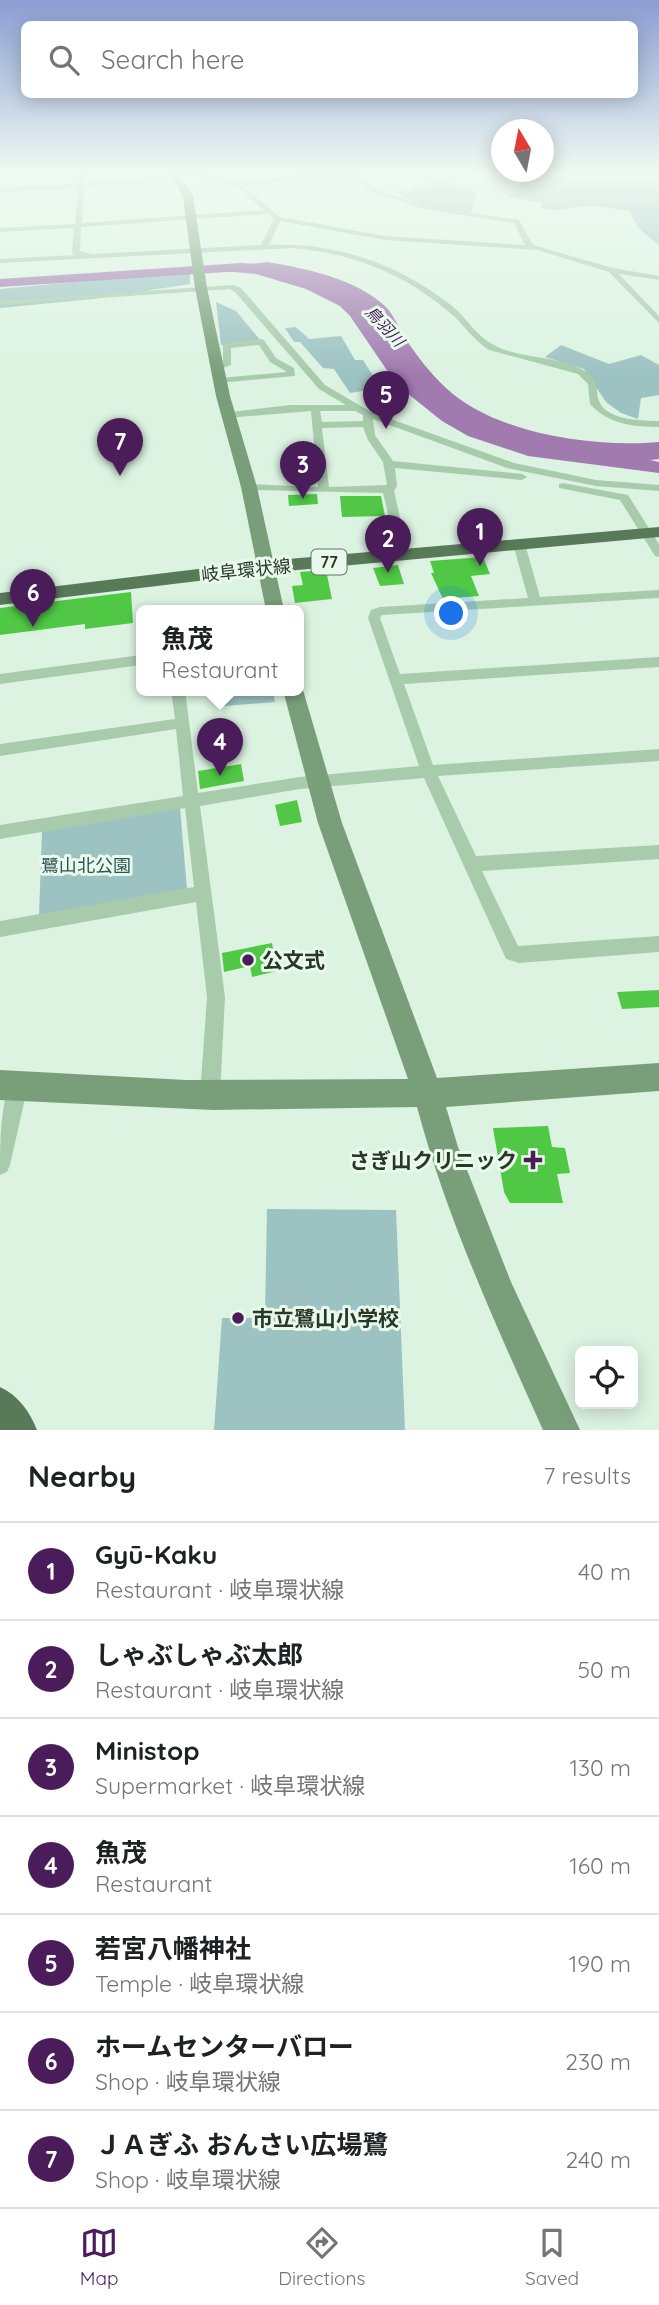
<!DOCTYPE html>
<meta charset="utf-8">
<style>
body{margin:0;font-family:Quicksand,"Noto Sans JP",sans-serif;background:#f6f6f6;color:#202124}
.controls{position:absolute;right:21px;bottom:21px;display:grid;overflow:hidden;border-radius:10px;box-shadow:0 4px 18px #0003}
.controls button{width:63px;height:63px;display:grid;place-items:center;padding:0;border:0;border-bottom:2px solid #e0e0e0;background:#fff;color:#202124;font:35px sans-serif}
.compass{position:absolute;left:491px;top:119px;width:63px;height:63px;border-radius:50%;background:#fff;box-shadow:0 4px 18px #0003;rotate:350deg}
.you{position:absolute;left:452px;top:614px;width:24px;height:24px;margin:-18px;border:5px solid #fff;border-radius:50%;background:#1a73e8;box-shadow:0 0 0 10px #1a73e833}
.badge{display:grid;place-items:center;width:46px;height:46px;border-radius:50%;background:#4a1d5a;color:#fff;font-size:23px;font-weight:700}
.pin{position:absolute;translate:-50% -58px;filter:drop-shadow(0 2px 4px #0008)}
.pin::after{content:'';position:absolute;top:37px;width:24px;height:21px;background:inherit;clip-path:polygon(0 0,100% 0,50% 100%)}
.popup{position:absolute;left:136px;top:605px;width:168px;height:91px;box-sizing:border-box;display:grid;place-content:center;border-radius:10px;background:#fff;filter:drop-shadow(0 2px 5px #0005);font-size:23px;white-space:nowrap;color:#757577}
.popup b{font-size:26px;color:#202124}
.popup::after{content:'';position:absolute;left:50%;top:100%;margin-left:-14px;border:14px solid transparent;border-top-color:#fff}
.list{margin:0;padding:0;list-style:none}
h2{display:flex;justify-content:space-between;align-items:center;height:91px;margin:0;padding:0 28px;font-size:30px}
h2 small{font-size:23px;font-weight:400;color:#757577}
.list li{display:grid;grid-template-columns:46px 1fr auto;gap:21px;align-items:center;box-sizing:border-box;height:98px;padding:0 28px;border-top:2px solid #e0e0e0}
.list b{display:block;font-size:26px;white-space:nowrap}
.list p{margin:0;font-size:23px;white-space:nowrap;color:#757577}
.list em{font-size:23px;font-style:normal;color:#757577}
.icon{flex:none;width:38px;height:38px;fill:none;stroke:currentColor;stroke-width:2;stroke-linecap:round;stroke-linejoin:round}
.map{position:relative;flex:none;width:659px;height:1430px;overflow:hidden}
.search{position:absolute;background:#fff;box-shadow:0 4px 18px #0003;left:21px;right:21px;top:21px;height:77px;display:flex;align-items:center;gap:18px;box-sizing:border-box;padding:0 24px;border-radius:10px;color:#757577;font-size:26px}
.sheet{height:777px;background:#fff}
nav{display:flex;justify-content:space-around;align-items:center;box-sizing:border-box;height:98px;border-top:2px solid #e0e0e0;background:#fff;font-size:19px;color:#757577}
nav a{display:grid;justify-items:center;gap:4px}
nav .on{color:#4a1d5a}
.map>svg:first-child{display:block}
.green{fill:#9cc2c2}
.water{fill:#a17ab0}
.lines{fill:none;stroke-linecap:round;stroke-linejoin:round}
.river{fill:#a17ab0;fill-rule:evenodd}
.building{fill:#50c845}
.street{fill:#a8cbac;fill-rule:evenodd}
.secondary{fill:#799f7a;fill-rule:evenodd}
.primary{fill:#597a59;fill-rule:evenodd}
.poi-dot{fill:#4a1d5a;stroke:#e9faec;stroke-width:2.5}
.labels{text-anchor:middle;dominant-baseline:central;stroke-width:6;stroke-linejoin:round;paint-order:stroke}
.far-water-label{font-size:16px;font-style:italic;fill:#4a1d5a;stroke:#e9faec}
.shield{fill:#e9faec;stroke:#627263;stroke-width:2}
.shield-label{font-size:16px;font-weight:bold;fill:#283728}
.street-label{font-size:18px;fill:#283728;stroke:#e9faec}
.park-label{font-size:18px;fill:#2b5556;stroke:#e9faec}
.near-poi-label{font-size:21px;font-weight:bold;fill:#283728;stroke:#e9faec;text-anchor:start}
</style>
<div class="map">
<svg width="659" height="1430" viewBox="0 0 659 1430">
<rect width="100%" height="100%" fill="#dcf3e1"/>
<!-- green -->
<path class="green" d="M497,174H659V245L639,229L629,211C614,209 594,204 579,207C565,209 556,212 541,208V203L507,196L518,191L521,179Z
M433,176L477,192L471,212L432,209L402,197L399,191H415L413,187L430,186L428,183Z
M190,271V284L93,299L0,308V289Z
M216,302L236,311L261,341L221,345Z
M296,327L309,339L341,336L355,360H363L381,388L350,393L334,369L323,368L300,342H294L285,328Z
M561,345L609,364L641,355L659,365V395L641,398L638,419L621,413L606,402L584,369L545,357Z
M221,690H273L275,702L224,706Z
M180,808L187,889L39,915L42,831Z
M267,1209L396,1210L405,1430H214L222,1318H265Z"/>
<!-- water -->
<path class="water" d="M267,262C305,268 357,279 386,307C394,315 399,329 405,338C417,356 430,373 446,388C495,434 594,448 659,442V459L650,460L659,462V473L528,456L468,436L442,421L397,385L350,316L340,306L306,289L256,274L212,270Z"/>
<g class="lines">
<!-- river -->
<path class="river" d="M241,263L261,264L268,268L261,272L241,271L0,287V279Z"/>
</g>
<!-- building -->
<path class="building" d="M317,494L318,504L289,506L288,495Z
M340,496H381L385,516L342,517Z
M483,557L490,574L471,576L479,596L443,599L431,573H434L430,561Z
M398,565L404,584L380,586L373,568Z
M326,570L332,599L295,603L292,586L303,585L300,572Z
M131,592L133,623L85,629V624L0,635V608Z
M241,764L244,781L200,789L198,771Z
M297,800L302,822L280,826L275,805Z
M272,943L277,971L252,977L250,966L224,972L222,953Z
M659,990V1007L622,1009L617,992Z
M548,1126L552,1147L565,1148L570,1173L557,1174L563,1203H510L504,1192L493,1128Z"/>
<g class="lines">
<!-- street -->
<path class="street" d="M79,174H85L84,183L180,178L183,180L84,187L82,223L264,210L236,186L182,174H196L238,183L311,174H359L374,189L427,206L519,220L533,245L613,268L659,276V280L619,274L659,316V323L609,272L537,250L385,240L280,221L269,245C337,242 398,264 451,305C466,317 476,336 494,345C522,360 558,355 585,371C602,381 594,391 600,403C608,420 643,421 659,421V427C633,427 608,424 590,404L588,384L578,374L489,350C473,340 464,324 450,313C404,273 351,253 292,248L0,263V259L75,255L72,253L74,228L0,232V228L75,224L78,188L0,192V188L78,184ZM314,178H356L370,191L424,209L514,223L525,245L385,236L280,217L243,186ZM268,214L274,219L261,245L92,254L80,251L81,227Z
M234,285L241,288L325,385L371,412L514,463L596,480L659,485V491L596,486L507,468L373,419L375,435L393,461L522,474L527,477L522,480L395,468L397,486L394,491L406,544L400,548L396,547L383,493L249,490L244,487L249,484L318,487L311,411L227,418L224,417V413L290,405H346L319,389L235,292L230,289L0,305V301ZM320,411H355L363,415V421L322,422ZM363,427L368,440L383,462L387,485L329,487L322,428Z
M261,339L264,340L276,358L294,368L295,376L217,383V379L220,378L287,372L270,362L259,345L231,348V365L218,370L214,367L223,362V344Z
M563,483L628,495L659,544V557L655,556L620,500L559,488V484Z
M519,540L525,544L540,597L659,590V598L382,615L380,618L400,674L659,657V667L404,684L433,765L659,749V761L438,776L476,856L659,845V859L482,871L518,946L659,936V952L519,963L506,959L424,778L300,789L200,806L225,997L220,1095L217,1102L210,1105L203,1102L200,1095L207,997L196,902L0,937V921L194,887L185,808L0,839V825L183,796L176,729L0,756V744L175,719L171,690H185L198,793L300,777L419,766L368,618L371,610L380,607L528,598L513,544Z
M141,655V665L0,684V674Z
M18,1075L25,1078L28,1085L10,1165L7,1172L0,1175C0,1142 0,1109 11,1078Z"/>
<!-- secondary -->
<path class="secondary" d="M170,174H179L193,196L207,288L230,396L257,487L284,610H266L241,487L216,396L195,288L183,196Z
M299,684L303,690L342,823L437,1078L659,1063V1091L446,1107L458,1147L511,1282L580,1430H543C496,1325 447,1219 417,1107L213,1110L0,1100V1070L186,1080L408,1079L318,823L283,690H299Z"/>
<!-- primary -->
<path class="primary" d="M659,527V537L265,573L0,605V593L265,561Z
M0,1387C18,1395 30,1412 37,1430H0Z"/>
</g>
<!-- sky -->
<linearGradient id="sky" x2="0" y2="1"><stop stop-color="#8b9dd2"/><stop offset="0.46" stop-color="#effaf2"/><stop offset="1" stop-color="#effaf2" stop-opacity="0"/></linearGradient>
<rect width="659" height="375" fill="url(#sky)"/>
<!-- markers -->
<g class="poi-dot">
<circle cx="248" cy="960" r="7"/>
<path d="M529.5 1149.5h7v7h7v7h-7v7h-7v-7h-7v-7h7z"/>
<circle cx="238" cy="1318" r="7"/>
</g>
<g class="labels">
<!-- far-water labels -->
<g class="far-water-label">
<text transform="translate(385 326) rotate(47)">鳥羽川</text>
</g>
<!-- shield labels -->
<rect class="shield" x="311.5" y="549.5" width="35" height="25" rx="5"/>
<g class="shield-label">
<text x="329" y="562">77</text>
</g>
<!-- street labels -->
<g class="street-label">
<text transform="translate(246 570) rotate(-6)">岐阜環状線</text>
</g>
<!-- park labels -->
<g class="park-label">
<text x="86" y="865">鷺山北公園</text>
</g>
<!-- near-poi labels -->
<g class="near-poi-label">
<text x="262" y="960">公文式</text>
<text x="517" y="1160" text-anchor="end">さぎ山クリニック</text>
<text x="252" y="1318">市立鷺山小学校</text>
</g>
</g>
</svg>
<div class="controls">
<button><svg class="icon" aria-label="locate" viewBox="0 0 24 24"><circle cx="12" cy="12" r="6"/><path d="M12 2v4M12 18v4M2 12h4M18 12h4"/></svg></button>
</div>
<svg class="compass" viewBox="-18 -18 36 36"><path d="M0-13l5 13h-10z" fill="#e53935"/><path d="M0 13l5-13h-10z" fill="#757577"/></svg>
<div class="you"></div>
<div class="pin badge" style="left:480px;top:566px">1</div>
<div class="pin badge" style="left:388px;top:573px">2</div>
<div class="pin badge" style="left:303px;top:499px">3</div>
<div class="pin badge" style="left:220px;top:776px">4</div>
<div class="popup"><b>魚茂</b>Restaurant</div>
<div class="pin badge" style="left:386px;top:429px">5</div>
<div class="pin badge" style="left:33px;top:627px">6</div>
<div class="pin badge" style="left:120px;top:476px">7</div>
<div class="search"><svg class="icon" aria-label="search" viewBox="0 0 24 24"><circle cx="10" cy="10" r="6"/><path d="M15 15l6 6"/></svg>Search here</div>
</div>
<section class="sheet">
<h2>Nearby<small>7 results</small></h2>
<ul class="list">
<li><span class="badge">1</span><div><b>Gyū-Kaku</b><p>Restaurant · 岐阜環状線</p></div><em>40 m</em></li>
<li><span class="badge">2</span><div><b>しゃぶしゃぶ太郎</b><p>Restaurant · 岐阜環状線</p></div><em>50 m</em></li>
<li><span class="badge">3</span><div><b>Ministop</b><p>Supermarket · 岐阜環状線</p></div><em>130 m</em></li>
<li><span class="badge">4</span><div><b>魚茂</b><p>Restaurant</p></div><em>160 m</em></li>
<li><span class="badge">5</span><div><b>若宮八幡神社</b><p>Temple · 岐阜環状線</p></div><em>190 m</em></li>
<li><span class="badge">6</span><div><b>ホームセンターバロー</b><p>Shop · 岐阜環状線</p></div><em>230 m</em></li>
<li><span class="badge">7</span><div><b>ＪＡぎふ おんさい広場鷺</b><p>Shop · 岐阜環状線</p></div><em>240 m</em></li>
</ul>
</section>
<nav>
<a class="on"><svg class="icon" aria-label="map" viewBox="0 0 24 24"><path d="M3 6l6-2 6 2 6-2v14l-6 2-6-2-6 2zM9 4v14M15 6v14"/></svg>Map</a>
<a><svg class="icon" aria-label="directions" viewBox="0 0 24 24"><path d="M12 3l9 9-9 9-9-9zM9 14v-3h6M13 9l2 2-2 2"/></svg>Directions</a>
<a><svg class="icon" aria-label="saved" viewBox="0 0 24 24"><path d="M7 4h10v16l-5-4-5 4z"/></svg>Saved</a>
</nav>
